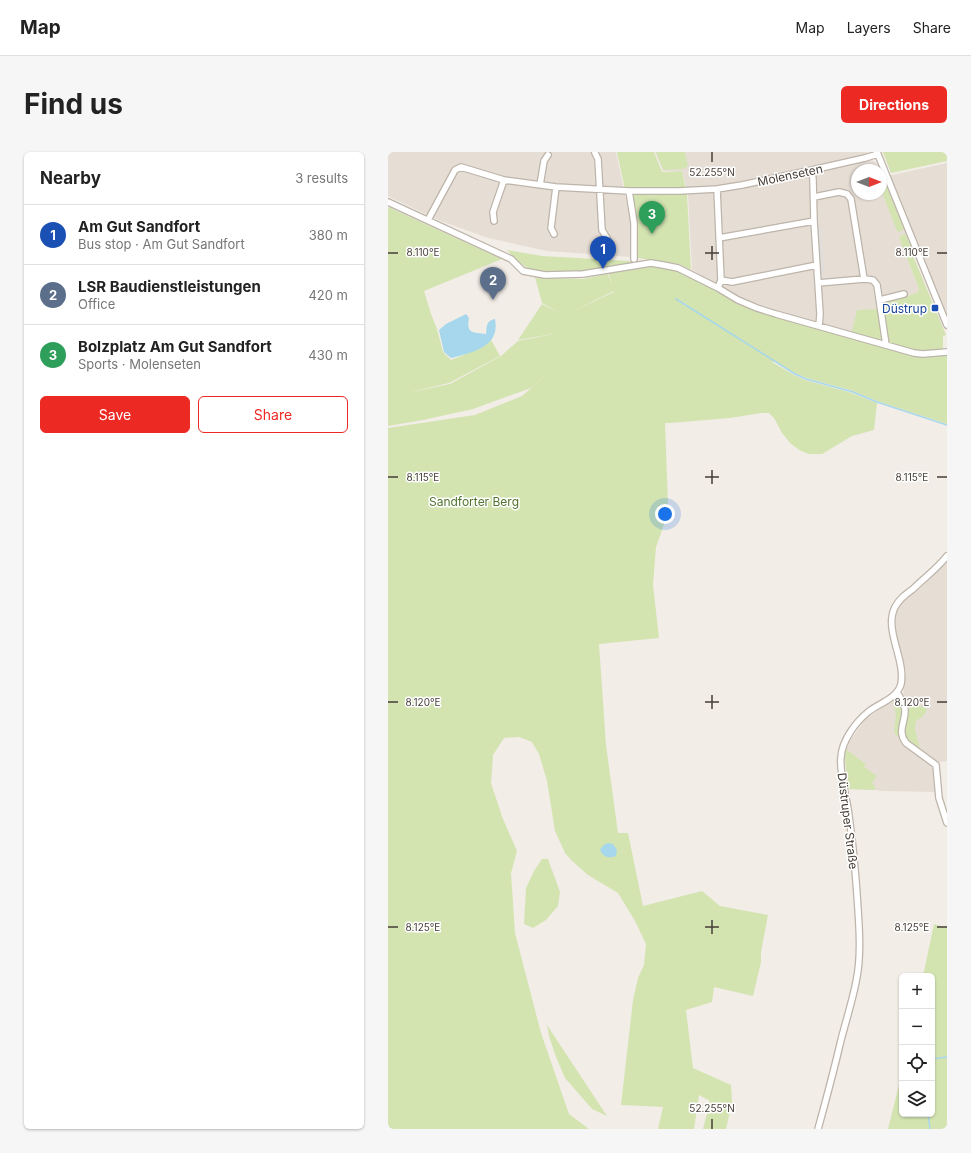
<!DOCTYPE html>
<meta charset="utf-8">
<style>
body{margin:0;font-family:Inter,sans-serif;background:#f6f6f6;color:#222}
.controls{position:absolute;right:12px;bottom:12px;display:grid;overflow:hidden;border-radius:6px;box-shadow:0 1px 3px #0004}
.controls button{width:36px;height:36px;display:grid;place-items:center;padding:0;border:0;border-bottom:1px solid #e0e0e0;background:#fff;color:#222;font:20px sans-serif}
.compass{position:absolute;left:463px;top:12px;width:36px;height:36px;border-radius:50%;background:#fff;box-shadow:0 1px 3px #0004;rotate:90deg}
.you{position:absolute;left:277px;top:362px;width:14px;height:14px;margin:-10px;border:3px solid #fff;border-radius:50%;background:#1a73e8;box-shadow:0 0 0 6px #1a73e833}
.badge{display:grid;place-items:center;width:26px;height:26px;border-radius:50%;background:#ed2923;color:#fff;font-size:13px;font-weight:700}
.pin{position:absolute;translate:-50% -33px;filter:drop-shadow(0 1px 2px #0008)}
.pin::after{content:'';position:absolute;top:21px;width:14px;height:12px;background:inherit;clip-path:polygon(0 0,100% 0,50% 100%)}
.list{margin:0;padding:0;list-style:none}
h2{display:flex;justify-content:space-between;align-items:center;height:52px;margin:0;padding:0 16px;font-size:17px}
h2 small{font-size:13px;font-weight:400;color:#767676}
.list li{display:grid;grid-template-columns:26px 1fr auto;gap:12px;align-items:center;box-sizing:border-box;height:60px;padding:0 16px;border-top:1px solid #e0e0e0}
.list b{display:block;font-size:15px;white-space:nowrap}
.list p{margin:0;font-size:13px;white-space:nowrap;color:#767676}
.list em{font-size:13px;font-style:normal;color:#767676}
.actions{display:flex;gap:8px;padding:12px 16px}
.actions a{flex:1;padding:9px 0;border:1px solid #ed2923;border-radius:6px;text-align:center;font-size:14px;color:#ed2923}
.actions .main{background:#ed2923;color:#fff}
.icon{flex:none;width:22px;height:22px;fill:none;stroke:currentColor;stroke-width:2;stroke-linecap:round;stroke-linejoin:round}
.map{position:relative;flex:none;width:559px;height:977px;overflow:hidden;border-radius:6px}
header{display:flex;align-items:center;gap:24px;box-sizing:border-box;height:56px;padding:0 20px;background:#fff;border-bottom:1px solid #e0e0e0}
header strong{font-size:19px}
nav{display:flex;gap:22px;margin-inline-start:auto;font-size:14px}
.intro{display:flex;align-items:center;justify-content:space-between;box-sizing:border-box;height:96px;padding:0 24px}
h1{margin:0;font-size:28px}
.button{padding:10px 18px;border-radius:6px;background:#ed2923;color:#fff;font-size:14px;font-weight:700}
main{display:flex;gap:24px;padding:0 24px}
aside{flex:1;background:#fff;border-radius:6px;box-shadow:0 1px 3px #0004}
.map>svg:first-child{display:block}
.residential{fill:#e6ded5}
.green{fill:#d3e4b1}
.parking{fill:#e0dedb}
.water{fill:#a6d7ec}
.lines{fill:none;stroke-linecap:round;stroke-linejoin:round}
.stream{stroke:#a6d7ec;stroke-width:1.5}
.minor-casing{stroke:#bdb4aa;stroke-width:8}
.minor{stroke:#fff;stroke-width:5.5}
.ticks{fill:none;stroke:#453d36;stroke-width:1.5}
.transit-dot{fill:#1a4fb4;stroke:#fff;stroke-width:1.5}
.labels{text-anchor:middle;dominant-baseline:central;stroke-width:3;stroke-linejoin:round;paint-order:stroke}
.street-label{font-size:12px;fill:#453d36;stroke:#fff}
.transit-label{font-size:12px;fill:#164399;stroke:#fff;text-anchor:end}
.park-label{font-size:12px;fill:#50732d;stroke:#fff}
.ticks-label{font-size:10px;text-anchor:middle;fill:#453d36;stroke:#fff;stroke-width:3;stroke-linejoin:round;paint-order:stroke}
</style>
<header>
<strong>Map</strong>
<nav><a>Map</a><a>Layers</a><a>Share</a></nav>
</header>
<div class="intro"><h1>Find us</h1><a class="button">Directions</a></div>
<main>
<aside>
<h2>Nearby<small>3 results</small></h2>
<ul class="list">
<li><span class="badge" style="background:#1a4fb4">1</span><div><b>Am Gut Sandfort</b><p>Bus stop · Am Gut Sandfort</p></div><em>380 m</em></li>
<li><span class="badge" style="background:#5c6f8a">2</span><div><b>LSR Baudienstleistungen</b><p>Office</p></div><em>420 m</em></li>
<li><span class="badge" style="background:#2e9e5b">3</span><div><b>Bolzplatz Am Gut Sandfort</b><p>Sports · Molenseten</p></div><em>430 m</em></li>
</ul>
<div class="actions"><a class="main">Save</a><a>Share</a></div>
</aside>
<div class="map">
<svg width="559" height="977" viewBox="0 0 559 977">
<rect width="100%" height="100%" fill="#f2ede7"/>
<!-- residential -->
<path class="residential" d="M0,0H228L243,71V105L159,99L100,86L50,68L0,44Z
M267,0H479L481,8L486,9L490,13L492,18H469V42H493V20L495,25L559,11V163L525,80L512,84L511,86L531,137L529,141L495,151L491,157L463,183L356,147L304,118L300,42L294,19H275Z
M559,411V609L552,610L548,613L550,640L494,639L487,638L460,637L456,596L478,567L492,556L515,545L518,519L509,487L507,465L509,457L521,444Z"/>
<!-- green -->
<path class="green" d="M229,0H266L274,20L294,19L299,42L303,118L291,112L243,105L244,71Z
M268,0H297L300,14L295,17L275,18Z
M495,0H559V9L503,21Z
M493,20L516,77L511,80L509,79L493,38Z
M0,55L114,107L36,139L43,162L49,177L55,200L63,208L76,203L102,186L112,204L61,231L19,241L62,232L113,204L130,189L170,181L130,188L154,152L172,161L154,151L147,125L157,126L195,127L220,122L226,139L181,161L226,140L220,119L263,111L290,116L350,148L463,183L469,158L491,157L495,151L529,141L531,137L511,86L512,84L517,82L518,83L527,104L526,106L558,183L555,184V196L550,198L548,204L559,203V272L489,249L465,239L418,226L407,221L387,209L384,210L406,223L417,228L464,241L489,251L486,278L464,284L434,302H421L413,299L403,292L394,281L386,266L381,261H373L342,266L282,271H277L280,352L278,367L268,395L265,433L271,486L211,492L218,593L230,681H240L255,754L314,739L332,754L380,763L373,800V810L365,844L326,835L324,850L298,858L305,916L343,933L344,950L338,977H315L322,949L311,943L306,977H270L275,955L233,953L245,848L250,826L256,813L258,792L247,769L230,741L200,723L183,708L177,701L167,679L159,629L151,602L144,590L131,585L116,586L105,603L103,631L115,667L129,699L123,721L127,781L153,881L181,962L201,977H0V276L87,263L134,244L169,214L143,236L85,257L35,268L0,274V178L3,179L0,178Z
M119,98L154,104L241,109L249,111C226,115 159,128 140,116C132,112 125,104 119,98Z
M515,545L521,550L538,556L539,558L535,564L528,569L527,577L532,598L520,590L509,584L506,580L508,562L505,550Z
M456,596L478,612L476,615L489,624L484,631L487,635V638L460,637Z
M154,707H160L172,740L170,754L158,768L145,776L136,772L138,736L146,719Z
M546,772L559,776V977H500L514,921V962H544V824H535Z
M159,873L219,964L204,957L177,926L168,905L161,884Z"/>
<!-- parking -->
<path class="parking" d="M429,76H433L436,121L432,122Z"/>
<!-- water -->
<path class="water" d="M78,162L81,166C78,182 85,180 98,182C99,173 98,169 107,167C108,173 108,178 106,183C101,197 76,203 63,206L56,200L51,178L58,172Z
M221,691L225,692L229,698L228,704C221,707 214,705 212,697L217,692Z"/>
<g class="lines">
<!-- stream -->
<path class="stream" d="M288,147L407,222L418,227L465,240L489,250L559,273
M544,907L559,905
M540,962L542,977"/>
<!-- minor casing -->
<g class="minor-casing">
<path id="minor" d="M489,0L559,173
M207,1L210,7L214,78L219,86
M424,18L425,28L426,69L432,162L431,174
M152,33L156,9L160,3
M329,37L333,128L330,136
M241,39L246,71V107
M426,45L451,40L459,42L463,47L476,127
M0,50L123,107L135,119L157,123L195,122L263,111L275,113L290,116L330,136L350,148L369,156L388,162L526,201L535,202L559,200
M40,68L67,18L73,15L116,28L168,35L241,39H291L329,37L354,33L424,18L477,6L490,2
M106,69L105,60L116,28
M166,82L163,76L168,35
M331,86L426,69
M333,128L344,130L429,113
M430,131L476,127L485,128L489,133L498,193
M492,148L516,142
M509,540C512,546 517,552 517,559C517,571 509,579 518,591L548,613L551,646L559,671
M430,977C438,948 446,918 453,888C458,869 464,850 468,830C472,812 472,792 471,774C469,737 466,700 461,664C459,646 451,621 453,605C454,588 468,570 480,560C491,551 509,547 513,532C516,516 508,498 505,482C503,473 503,463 507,455C511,447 518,442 525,437C536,426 549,417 559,404"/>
</g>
<!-- minor -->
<use href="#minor" class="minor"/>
</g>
<!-- ticks -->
<path class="ticks" d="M324,0V10M324,94V108M0,101H10M317,101H331M549,101H559M324,318V332M0,325H10M317,325H331M549,325H559M324,543V557M0,550H10M317,550H331M549,550H559M324,768V782M0,775H10M317,775H331M549,775H559M324,967V977"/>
<!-- markers -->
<rect class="transit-dot" x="543" y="152" width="8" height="8" rx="2"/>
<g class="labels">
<!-- street labels -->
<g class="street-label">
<text transform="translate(402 23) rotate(-12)">Molenseten</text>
<text transform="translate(460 669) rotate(83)">Düstruper Straße</text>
</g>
<!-- transit labels -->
<g class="transit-label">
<text x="539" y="156">Düstrup</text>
</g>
<!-- park labels -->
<g class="park-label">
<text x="86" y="349">Sandforter Berg</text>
</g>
</g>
<g class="ticks-label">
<text x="324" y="24">52.255°N</text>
<text x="524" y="104">8.110°E</text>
<text x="35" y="104">8.110°E</text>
<text x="524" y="329">8.115°E</text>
<text x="35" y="329">8.115°E</text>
<text x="524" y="554">8.120°E</text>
<text x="35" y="554">8.120°E</text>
<text x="524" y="779">8.125°E</text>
<text x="35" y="779">8.125°E</text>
<text x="324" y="960">52.255°N</text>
</g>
</svg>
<div class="controls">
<button>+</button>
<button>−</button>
<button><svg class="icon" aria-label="locate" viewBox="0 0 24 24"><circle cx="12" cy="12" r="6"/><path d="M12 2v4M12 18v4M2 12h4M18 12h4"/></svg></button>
<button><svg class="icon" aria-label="layers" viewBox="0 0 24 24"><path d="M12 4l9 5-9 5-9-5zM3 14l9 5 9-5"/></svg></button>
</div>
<svg class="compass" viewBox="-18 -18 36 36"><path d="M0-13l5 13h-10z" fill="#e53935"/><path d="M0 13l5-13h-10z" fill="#767676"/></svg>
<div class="you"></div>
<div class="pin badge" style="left:215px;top:117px;background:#1a4fb4">1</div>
<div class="pin badge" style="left:105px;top:148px;background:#5c6f8a">2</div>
<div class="pin badge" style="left:264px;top:82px;background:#2e9e5b">3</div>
</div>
</main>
